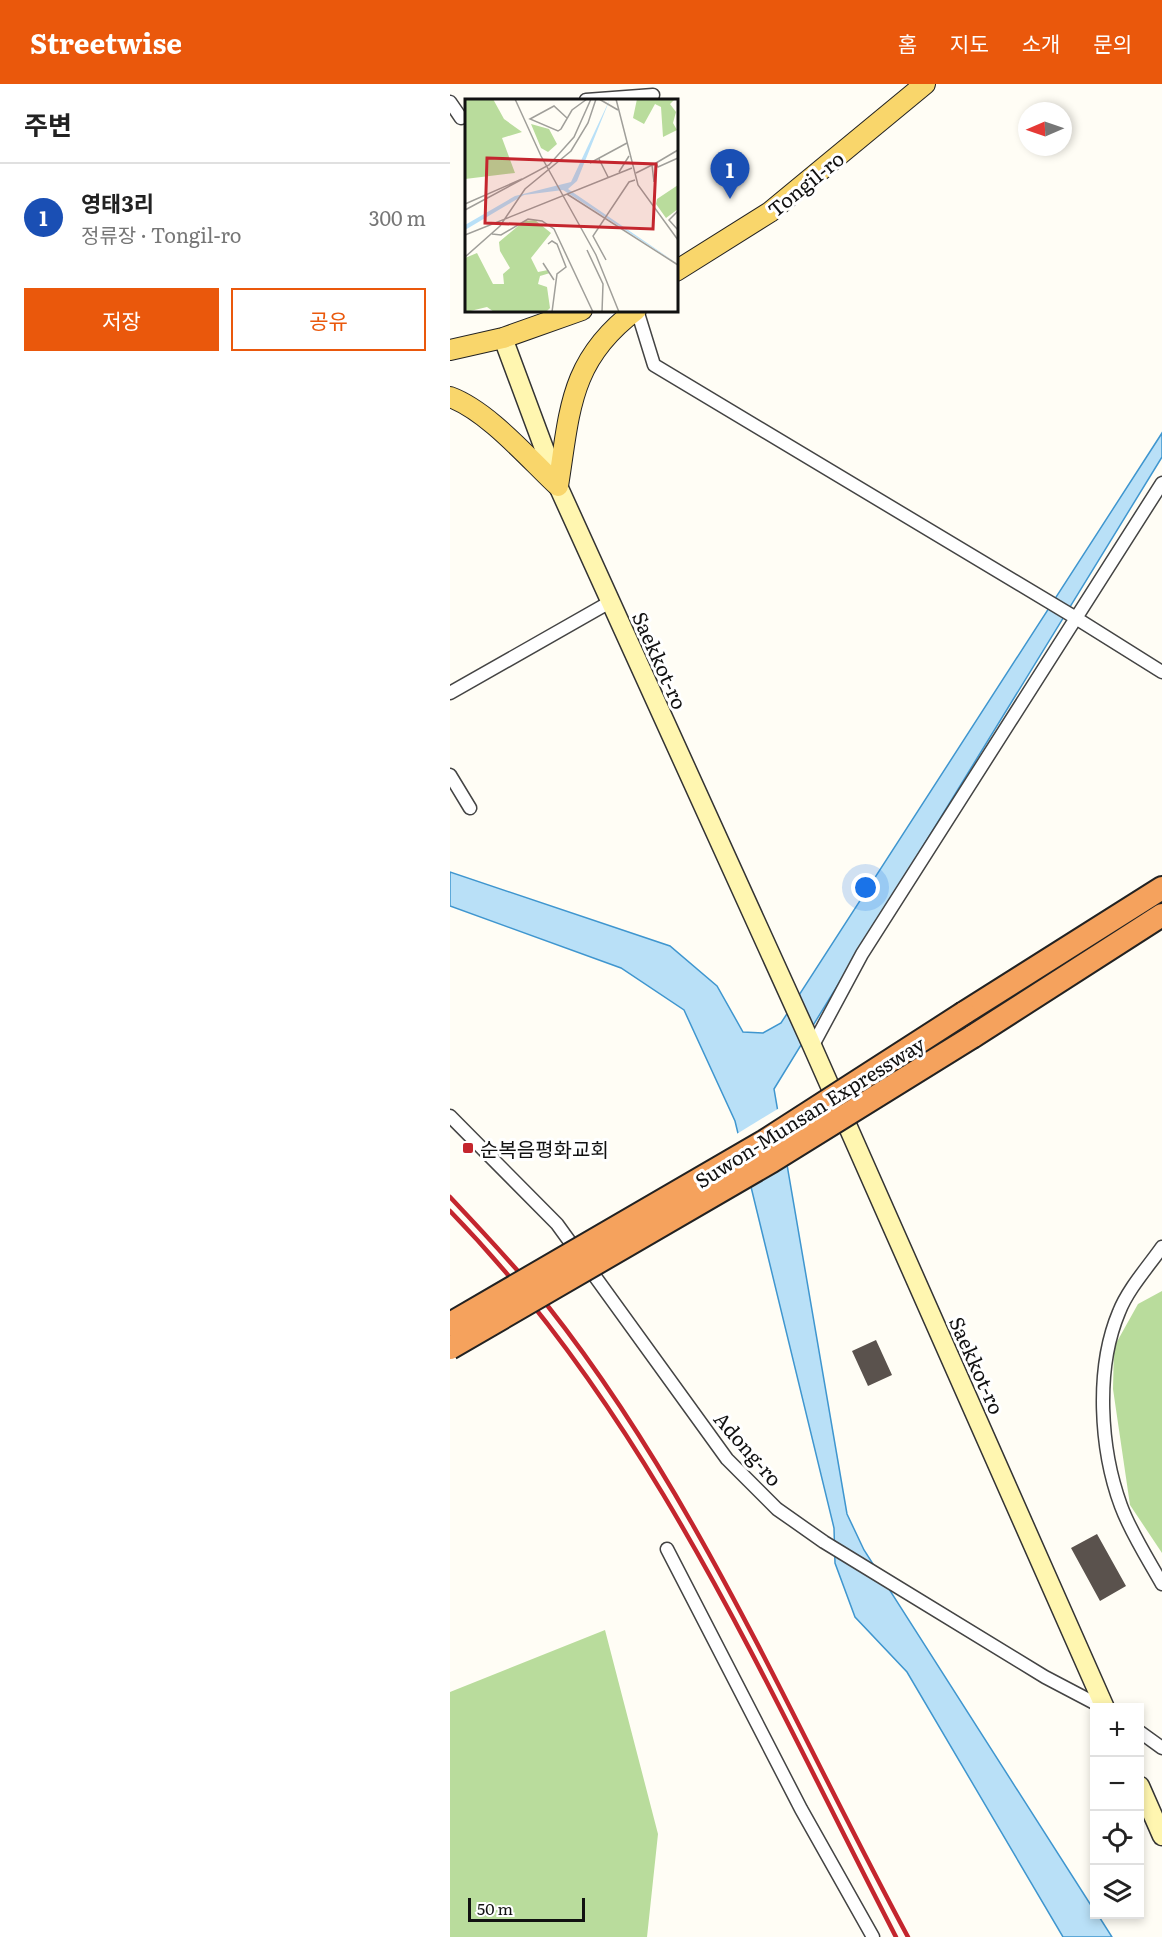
<!DOCTYPE html>
<html lang="ko">
<meta charset="utf-8">
<style>
body{margin:0;font-family:Literata,"Noto Sans KR",serif;background:#f2f2f2;color:#222}
.controls{position:absolute;right:18px;bottom:18px;display:grid;overflow:hidden;border-radius:0px;box-shadow:0 3px 9px #0003}
.controls button{width:54px;height:54px;display:grid;place-items:center;padding:0;border:0;border-bottom:2px solid #e0e0e0;background:#fff;color:#222;font:30px sans-serif}
.compass{position:absolute;left:568px;top:18px;width:54px;height:54px;border-radius:50%;background:#fff;box-shadow:0 3px 9px #0003;rotate:268deg}
.scale{position:absolute;left:18px;bottom:15px;width:117px;box-sizing:border-box;padding-left:6px;border:3px solid #111;border-top:0;font-size:16px;line-height:21px;white-space:nowrap;color:#111;-webkit-text-stroke:4px #fff;paint-order:stroke}
.you{position:absolute;left:416px;top:804px;width:21px;height:21px;margin:-15px;border:4px solid #fff;border-radius:50%;background:#1a73e8;box-shadow:0 0 0 9px #1a73e833}
.badge{display:grid;place-items:center;width:39px;height:39px;border-radius:50%;background:#ea580c;color:#fff;font-size:20px;font-weight:700}
.pin{position:absolute;translate:-50% -50px;filter:drop-shadow(0 2px 3px #0008)}
.pin::after{content:'';position:absolute;top:32px;width:21px;height:18px;background:inherit;clip-path:polygon(0 0,100% 0,50% 100%)}
.list{margin:0;padding:0;list-style:none}
h2{display:flex;justify-content:space-between;align-items:center;height:78px;margin:0;padding:0 24px;font-size:26px}
h2 small{font-size:20px;font-weight:400;color:#767676}
.list li{display:grid;grid-template-columns:39px 1fr auto;gap:18px;align-items:center;box-sizing:border-box;height:108px;padding:0 24px;border-top:2px solid #e0e0e0}
.list b{display:block;font-size:22px;white-space:nowrap}
.list p{margin:0;font-size:20px;white-space:nowrap;color:#767676}
.list em{font-size:20px;font-style:normal;color:#767676}
.actions{display:flex;gap:12px;padding:18px 24px}
.actions a{flex:1;padding:14px 0;border:2px solid #ea580c;border-radius:0px;text-align:center;font-size:21px;color:#ea580c}
.actions .main{background:#ea580c;color:#fff}
.icon{flex:none;width:33px;height:33px;fill:none;stroke:currentColor;stroke-width:2;stroke-linecap:round;stroke-linejoin:round}
.map{position:relative;flex:none;width:712px;height:1853px;overflow:hidden}
header{display:flex;align-items:center;gap:36px;box-sizing:border-box;height:84px;padding:0 30px;background:#ea580c;color:#fff}
header strong{font-size:28px}
nav{display:flex;gap:33px;margin-inline-start:auto;font-size:21px}
main{display:flex}
aside{flex:1;background:#fff}
.map>svg:first-child{display:block}
.forest{fill:#b9dc9c}
.water{fill:#b9e0f7;stroke:#3f96cf;stroke-width:1.5}
.pier{fill:#fffdf5}
.building{fill:#5a524d}
.lines{fill:none;stroke-linecap:round;stroke-linejoin:round}
.street-casing{stroke:#444;stroke-width:15}
.secondary-casing{stroke:#333;stroke-width:21}
.primary-casing{stroke:#222;stroke-width:22}
.highway-casing{stroke:#222;stroke-width:26}
.street{stroke:#fff;stroke-width:12}
.secondary{stroke:#fff6b0;stroke-width:18}
.primary{stroke:#f9d66b;stroke-width:20}
.highway{stroke:#f5a25d;stroke-width:22}
.rail{stroke:#c4262e;stroke-width:4.5}
.highway-bridge-casing{stroke:#222;stroke-width:26;stroke-linecap:butt}
.highway-bridge{stroke:#f5a25d;stroke-width:22}
.poi-dot{fill:#c4262e;stroke:#fff;stroke-width:2}
.labels{text-anchor:middle;dominant-baseline:central;stroke-width:6;stroke-linejoin:round;paint-order:stroke}
.street-label{font-size:20px;fill:#111;stroke:#fff}
.poi-label{font-size:20px;fill:#111;stroke:#fff;text-anchor:start}
.inset-road{fill:none;stroke:#a09f9a;stroke-width:1.5}
.view{fill:#c4262e;fill-opacity:0.15;stroke:#c4262e;stroke-width:3}
.inset-edge{fill:none;stroke:#111;stroke-width:3}
</style>
<header>
<strong>Streetwise</strong>
<nav><a>홈</a><a>지도</a><a>소개</a><a>문의</a></nav>
</header>
<main>
<aside>
<h2>주변<small></small></h2>
<ul class="list">
<li><span class="badge" style="background:#1a4fb4">1</span><div><b>영태3리</b><p>정류장 · Tongil-ro</p></div><em>300 m</em></li>
</ul>
<div class="actions"><a class="main">저장</a><a>공유</a></div>
</aside>
<div class="map">
<svg width="712" height="1853" viewBox="0 0 712 1853">
<rect width="100%" height="100%" fill="#fffdf5"/>
<!-- forest -->
<path class="forest" d="M712,1207V1469L680,1421L663,1305L664,1263L688,1220Z
M155,1546L208,1750L197,1853H0V1608Z"/>
<!-- water -->
<path class="water" d="M712,349V373L324,1005L397,1430L414,1466L644,1826V1830L648,1831L662,1853H613L457,1588L405,1533L385,1479L384,1444L285,1037L234,926L171,884L0,822V788L220,862L267,902L293,948L313,949L331,939Z"/>
<!-- pier -->
<path class="pier" d="M331,1023L341,1080L298,1106L285,1051Z"/>
<!-- building -->
<path class="building" d="M426,1256L442,1291L418,1302L402,1267Z
M647,1450L676,1502L650,1517L621,1464Z"/>
<g class="lines">
<!-- street casing -->
<g class="street-casing">
<path id="street" d="M136,16L203,11
M0,18L11,34
M187,226L204,281L621,531L712,588
M0,609L160,518
M0,691L20,724
M362,963L412,870L712,399
M0,1032L107,1140L277,1375L327,1425L374,1458L595,1593L654,1624
M712,1163C698,1183 678,1205 669,1228C645,1285 650,1365 671,1422C681,1449 698,1475 712,1500
M217,1465L351,1725L423,1853
M690,1648L712,1664"/>
</g>
<!-- secondary casing -->
<g class="secondary-casing">
<path id="secondary" d="M53,254L108,402L360,957L655,1624
M690,1702L712,1752"/>
</g>
<!-- primary casing -->
<g class="primary-casing">
<path id="primary" d="M226,187L320,128L475,0
M0,266L53,254L132,226
M0,313C38,327 78,374 108,402
M108,402C120,327 119,276 186,226"/>
</g>
<!-- highway casing -->
<g class="highway-casing">
<path id="highway" d="M514,929L712,804
M522,953L712,831"/>
</g>
<!-- street -->
<use href="#street" class="street"/>
<!-- secondary -->
<use href="#secondary" class="secondary"/>
<!-- primary -->
<use href="#primary" class="primary"/>
<!-- highway -->
<use href="#highway" class="highway"/>
<!-- rail -->
<path class="rail" d="M0,1113C33,1148 66,1183 97,1221C248,1412 343,1640 458,1853
M0,1127C201,1333 316,1602 446,1853"/>
<!-- highway-bridge casing -->
<g class="highway-bridge-casing">
<path id="highway-bridge" d="M0,1240L315,1057L514,929
M0,1264L322,1077L522,953"/>
</g>
<!-- highway-bridge -->
<use href="#highway-bridge" class="highway-bridge"/>
</g>
<!-- markers -->
<rect class="poi-dot" x="12" y="1058" width="12" height="12" rx="3"/>
<g class="labels">
<!-- street labels -->
<g class="street-label">
<text transform="translate(355 99) rotate(-39)">Tongil-ro</text>
<text transform="translate(211 576) rotate(66)">Saekkot-ro</text>
<text transform="translate(359 1027) rotate(-32)">Suwon-Munsan Expressway</text>
<text transform="translate(528 1281) rotate(66)">Saekkot-ro</text>
<text transform="translate(299 1364) rotate(49)">Adong-ro</text>
</g>
<!-- poi labels -->
<g class="poi-label">
<text x="30" y="1064">순복음평화교회</text>
</g>
</g>
<!-- overview -->
<g transform="translate(15 15)">
<rect width="213" height="213" fill="#fffdf5"/>
<path d="M0,0H28L39,20L57,33L37,39L50,74L0,80ZM172,0H210L205,5L211,13L208,24L212,31L198,38L196,8L190,5L179,25L168,19ZM66,25L84,30L92,45L83,53L76,49ZM213,86V110L201,119L191,105L192,100ZM70,121L86,134L66,159L73,173L83,171L85,174L75,177L73,185L82,188L85,209L81,213H29L22,208L1,213L0,159L12,154L28,185H39L38,175L45,169L35,152L34,143L59,122Z" fill="#b9dc9c"/>
<path d="M145,0L112,82L103,90L213,165L98,91L59,96L0,131V126L50,97L106,83Z" fill="#b9e0f7"/>
<path class="inset-road" d="M50,0L76,57L131,156L154,213M134,0L153,11M151,0L173,86L213,141M102,19L89,7L65,20L93,32L96,30L107,11L122,0M134,60L143,78M125,64L162,44M191,64L213,51M187,66L191,64L193,68L213,59M154,73L164,57M171,74L187,66L189,83M102,95L213,166M0,105L57,80M0,111L84,66L109,38L126,0M213,112L204,121L213,131M27,135L36,136L63,120L77,122L89,130L128,213M0,136L167,69M83,145L87,142L92,145L101,168L92,175L87,213M122,151L138,185L137,213M0,158L35,127L60,90L106,52L123,24L131,0M141,161L128,137L164,83L170,81M78,164L89,181"/>
<path class="view" d="M22,59L191,65L188,130L20,124Z"/>
<rect width="213" height="213" class="inset-edge"/>
</g>
</svg>
<div class="controls">
<button>+</button>
<button>−</button>
<button><svg class="icon" aria-label="locate" viewBox="0 0 24 24"><circle cx="12" cy="12" r="6"/><path d="M12 2v4M12 18v4M2 12h4M18 12h4"/></svg></button>
<button><svg class="icon" aria-label="layers" viewBox="0 0 24 24"><path d="M12 4l9 5-9 5-9-5zM3 14l9 5 9-5"/></svg></button>
</div>
<svg class="compass" viewBox="-18 -18 36 36"><path d="M0-13l5 13h-10z" fill="#e53935"/><path d="M0 13l5-13h-10z" fill="#767676"/></svg>
<div class="scale">50 m</div>
<div class="you"></div>
<div class="pin badge" style="left:280px;top:115px;background:#1a4fb4">1</div>
</div>
</main>
